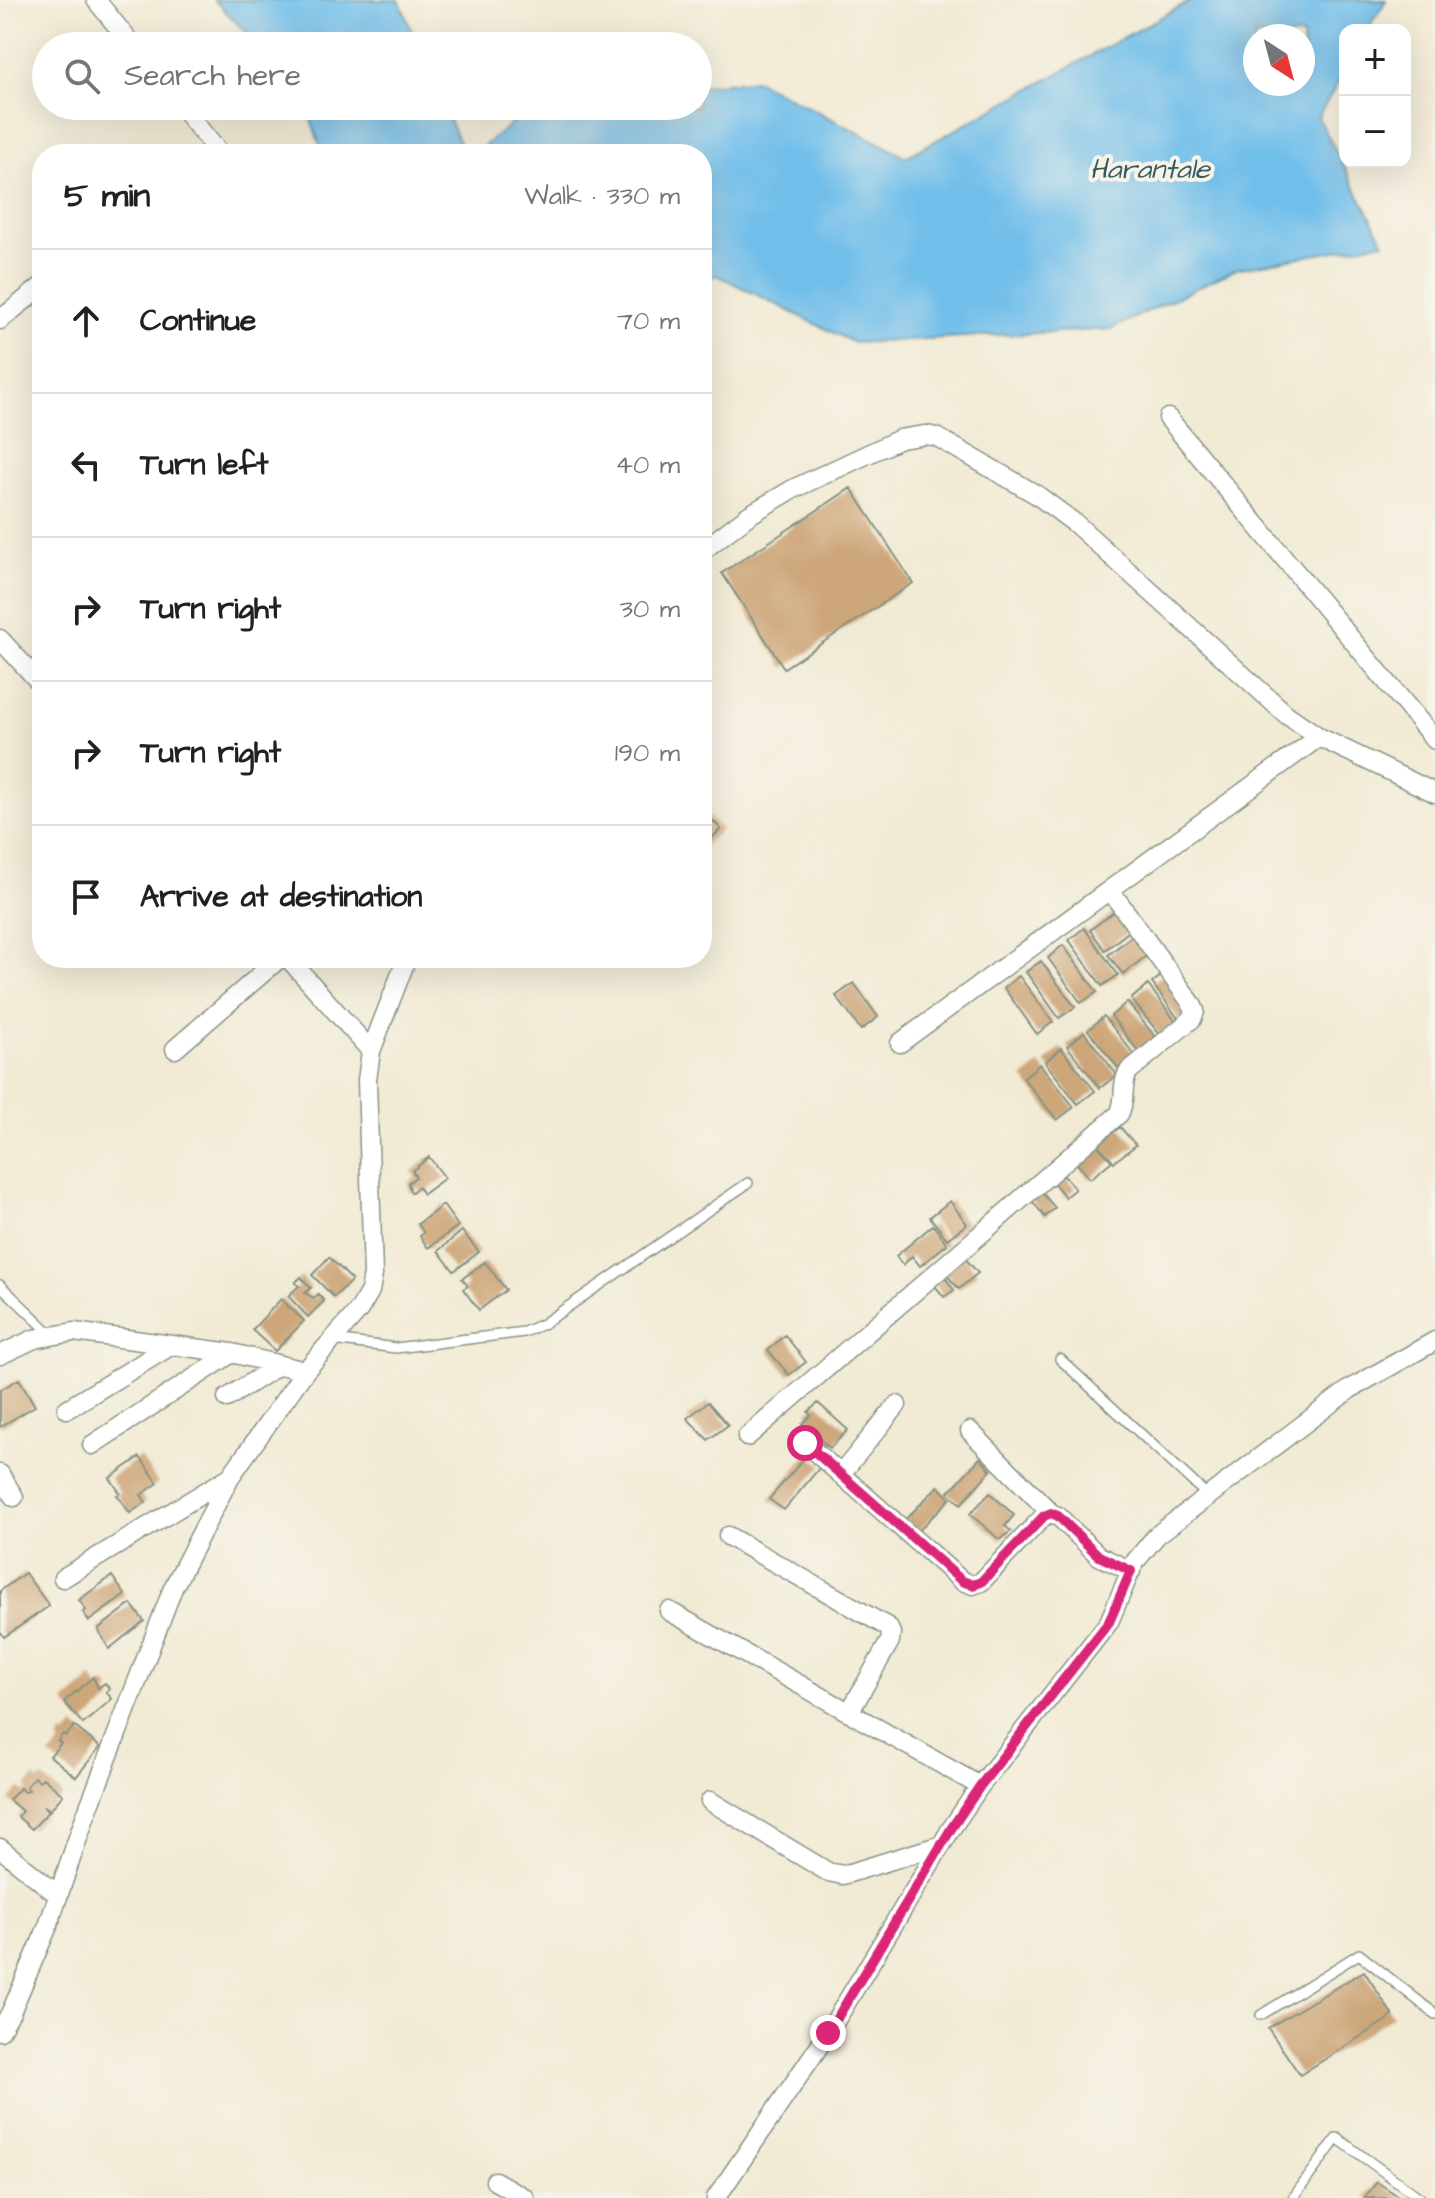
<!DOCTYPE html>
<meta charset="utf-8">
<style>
body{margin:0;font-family:"Architects Daughter",sans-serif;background:#f2f2f2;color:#202124}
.controls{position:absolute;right:24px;top:24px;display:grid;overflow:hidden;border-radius:16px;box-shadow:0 8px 32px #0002}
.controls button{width:72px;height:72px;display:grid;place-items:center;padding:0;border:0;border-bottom:2px solid #e0e0e0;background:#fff;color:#202124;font:40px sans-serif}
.compass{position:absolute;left:1243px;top:24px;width:72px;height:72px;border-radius:50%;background:#fff;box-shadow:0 8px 32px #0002;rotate:144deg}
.stop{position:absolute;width:24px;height:24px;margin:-18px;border:6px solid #db2777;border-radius:50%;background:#fff}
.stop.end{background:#db2777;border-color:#fff;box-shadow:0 2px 8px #0008}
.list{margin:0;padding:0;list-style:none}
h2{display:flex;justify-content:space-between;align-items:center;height:104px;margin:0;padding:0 32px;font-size:34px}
h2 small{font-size:26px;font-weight:400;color:#757577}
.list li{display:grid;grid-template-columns:52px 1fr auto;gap:24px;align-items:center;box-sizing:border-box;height:144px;padding:0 32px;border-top:2px solid #e0e0e0}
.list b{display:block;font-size:30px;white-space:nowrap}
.list em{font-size:26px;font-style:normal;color:#757577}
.icon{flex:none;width:44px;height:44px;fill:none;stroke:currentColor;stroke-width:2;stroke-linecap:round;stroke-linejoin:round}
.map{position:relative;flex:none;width:1435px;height:2198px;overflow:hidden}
.search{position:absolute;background:#fff;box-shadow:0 8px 32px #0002;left:32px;top:32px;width:680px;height:88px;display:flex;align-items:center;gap:20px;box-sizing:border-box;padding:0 28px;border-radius:44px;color:#757577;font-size:30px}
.panel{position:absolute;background:#fff;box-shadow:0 8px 32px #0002;left:32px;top:144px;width:680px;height:824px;border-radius:32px}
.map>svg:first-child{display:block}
.water{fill:#70beea;stroke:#487e8f;stroke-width:2;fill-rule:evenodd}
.building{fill:#cda679}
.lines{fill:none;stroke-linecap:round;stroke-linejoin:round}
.service-casing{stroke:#889484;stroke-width:12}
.minor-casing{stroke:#889484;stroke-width:21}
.service{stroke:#fff;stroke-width:9}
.minor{stroke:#fff;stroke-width:18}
.route{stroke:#db2777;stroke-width:10}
.labels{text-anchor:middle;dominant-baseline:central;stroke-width:8;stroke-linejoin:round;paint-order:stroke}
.water-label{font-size:28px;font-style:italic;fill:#335d62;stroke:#f7f3e8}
</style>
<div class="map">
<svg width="1435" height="2198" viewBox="0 0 1435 2198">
<rect width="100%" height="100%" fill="#f7f3e8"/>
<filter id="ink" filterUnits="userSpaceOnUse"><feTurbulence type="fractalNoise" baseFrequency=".0125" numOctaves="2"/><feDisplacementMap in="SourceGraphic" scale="16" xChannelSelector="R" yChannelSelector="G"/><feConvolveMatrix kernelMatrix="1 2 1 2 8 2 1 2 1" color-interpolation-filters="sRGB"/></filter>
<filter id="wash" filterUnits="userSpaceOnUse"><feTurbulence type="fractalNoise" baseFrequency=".006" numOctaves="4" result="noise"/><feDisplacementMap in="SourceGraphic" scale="32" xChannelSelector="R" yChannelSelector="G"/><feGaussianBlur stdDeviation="1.8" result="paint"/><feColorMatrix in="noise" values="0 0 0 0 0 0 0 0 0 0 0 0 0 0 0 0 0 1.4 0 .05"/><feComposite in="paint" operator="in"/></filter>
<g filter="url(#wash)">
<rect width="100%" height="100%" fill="#f1ead4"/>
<!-- water -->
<path class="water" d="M214,0H399L418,46H260Z
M1192,0H1386L1368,30H1345V71L1318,117L1384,242L1236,269L1111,329L854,343L717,275L702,281V154H474L533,106H698V86L756,80L906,157ZM1303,36V84H1255V36Z
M306,106H443L464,154H323Z"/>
<g id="blocks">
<!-- building -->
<path class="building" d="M851,488L913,583L784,668L722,573Z
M705,813L721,829L702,848V815Z
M1118,909L1132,929L1105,950L1090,930Z
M1084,928L1118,975L1102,986L1069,940Z
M1136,933L1150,953L1123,974L1108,955Z
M1063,945L1097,992L1081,1003L1048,958Z
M1041,961L1075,1007L1059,1018L1026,972Z
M1166,972L1190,1011L1180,1021L1152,983Z
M1019,976L1053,1022L1037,1034L1004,988Z
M854,983L878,1017L861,1030L836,996Z
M1148,985L1177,1023L1161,1036L1131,999Z
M1127,1002L1157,1039L1140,1053L1111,1016Z
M1104,1016L1136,1057L1120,1070L1088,1030Z
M1084,1032L1117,1075L1100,1088L1067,1046Z
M1061,1048L1095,1091L1078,1104L1045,1062Z
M1040,1064L1074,1107L1057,1120L1023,1078Z
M1120,1127L1136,1145L1114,1162L1098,1145Z
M1095,1143L1112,1161L1090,1179L1073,1159Z
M429,1157L445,1178L423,1194L418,1187L411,1193L408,1183L416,1177L412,1171Z
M1060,1171L1075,1189L1065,1197L1050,1178Z
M1039,1189L1055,1208L1045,1217L1029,1197Z
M950,1201L967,1224L947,1239L930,1217Z
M443,1205L458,1226L428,1248L420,1236L424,1233L418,1224Z
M933,1225L947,1244L920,1266L912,1256L903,1265L896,1256Z
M462,1231L479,1252L454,1271L438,1251Z
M962,1255L978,1273L959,1289L943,1271Z
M329,1257L352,1280L334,1297L312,1275Z
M485,1262L506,1290L479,1310L463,1289L468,1286L462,1279Z
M941,1272L954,1290L944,1297L931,1281Z
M301,1277L311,1288L305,1293L314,1298L318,1294L324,1301L308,1317L288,1296L299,1286L295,1283Z
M281,1299L304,1321L275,1351L252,1330Z
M785,1335L806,1362L789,1375L768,1350Z
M19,1379L35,1406L0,1427V1390Z
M708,1402L728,1425L708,1440L687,1418Z
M818,1403L848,1430L830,1448L802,1424L811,1415L808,1412Z
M808,1454L822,1465L784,1510L769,1499Z
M140,1457L158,1483L141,1495L146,1502L130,1513L117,1495L120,1493L110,1478Z
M980,1458L991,1470L961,1504L948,1493Z
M938,1486L950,1499L918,1531L905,1520Z
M990,1493L1014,1515L1005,1526L1011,1531L1000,1540L970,1514Z
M25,1573L49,1606L4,1637L0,1631V1591Z
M112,1576L125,1595L89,1621L83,1612L86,1610L79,1600Z
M131,1604L144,1621L109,1649L98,1629Z
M93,1677L98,1688L105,1683L110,1689L106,1692L112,1699L83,1724L64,1702Z
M74,1726L100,1747L76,1777L50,1756L61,1743L58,1741L63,1734L66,1736Z
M34,1777L39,1781L43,1778L63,1795L50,1810L43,1805L49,1811L32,1829L18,1817L22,1811L9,1800L20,1788L24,1792L29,1790L26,1787Z
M1364,1971L1393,2016L1300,2075L1268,2028Z
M1377,2182L1401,2198H1364Z"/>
</g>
</g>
<g filter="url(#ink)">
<use href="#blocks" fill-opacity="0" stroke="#889484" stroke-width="2"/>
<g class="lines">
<!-- service casing -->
<g class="service-casing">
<path id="service" d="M0,1285L52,1335
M333,1340L396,1348L524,1332L543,1324L748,1183
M1060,1359L1208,1496
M1261,2015L1359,1954L1435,2014
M1293,2198L1337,2138L1420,2198"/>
</g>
<!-- minor casing -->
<g class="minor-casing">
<path id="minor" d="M96,0L133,46
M181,106L220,154
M0,320L42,286
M1168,418L1435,740
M702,551L749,515L793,489L900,439L926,435L937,437L1037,495L1076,524L1287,715L1319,737L1435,793
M0,639L42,685
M288,958L371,1051
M900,1043L1319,737
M175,1049L280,958
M0,1355L34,1339L74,1332L232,1353L305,1371
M227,1398L279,1365
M67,1409L172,1345
M970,1431L1051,1513
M747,1437L1119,1114C1127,1100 1120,1084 1129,1071L1192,1019L1195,1011L1192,1004L1110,890
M805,1443L962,1581L973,1585L981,1582L1044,1516L1051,1513L1058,1516L1099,1556L1131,1571
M92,1445L232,1353
M0,1474L14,1497
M841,1474L897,1405
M728,1536L888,1627L891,1633L890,1641L849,1713
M63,1578L228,1478
M669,1611L980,1786
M710,1801L828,1872L843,1875L941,1845
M0,1848L58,1895
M0,2031L11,2012L48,1926L84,1820L173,1588L230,1477L305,1371L359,1310L370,1291L373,1275L367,1080L371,1051L407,958
M495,2181L525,2198
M716,2198L828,2033L951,1829L980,1786L1109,1622L1134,1563L1157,1535L1350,1389L1435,1341"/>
</g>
<!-- service -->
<use href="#service" class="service"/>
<!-- minor -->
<use href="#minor" class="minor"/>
</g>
</g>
<g class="lines" filter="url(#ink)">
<!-- route -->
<path class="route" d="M805,1443L962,1581L973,1585L981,1582L1044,1516L1051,1513L1058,1516L1099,1556L1131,1571L1109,1622L980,1786L951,1829L828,2033"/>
</g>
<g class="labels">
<!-- water labels -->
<g class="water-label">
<text x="1150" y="169">Harantale</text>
</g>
</g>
</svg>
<div class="controls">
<button>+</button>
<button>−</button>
</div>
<svg class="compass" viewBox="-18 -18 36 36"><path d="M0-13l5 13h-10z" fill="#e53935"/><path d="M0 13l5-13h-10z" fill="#757577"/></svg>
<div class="stop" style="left:805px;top:1443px"></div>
<div class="stop end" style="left:828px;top:2033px"></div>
<div class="search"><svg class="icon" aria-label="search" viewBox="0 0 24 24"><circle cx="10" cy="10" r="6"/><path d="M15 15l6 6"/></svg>Search here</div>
<section class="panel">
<h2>5 min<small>Walk · 330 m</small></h2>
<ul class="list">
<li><svg class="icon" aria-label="ahead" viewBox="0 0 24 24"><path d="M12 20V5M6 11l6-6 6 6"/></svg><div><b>Continue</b></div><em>70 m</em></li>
<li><svg class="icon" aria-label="left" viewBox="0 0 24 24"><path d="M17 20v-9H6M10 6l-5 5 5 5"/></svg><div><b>Turn left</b></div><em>40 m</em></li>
<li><svg class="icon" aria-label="right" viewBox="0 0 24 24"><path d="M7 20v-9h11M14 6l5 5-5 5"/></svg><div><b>Turn right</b></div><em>30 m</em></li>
<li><svg class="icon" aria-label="right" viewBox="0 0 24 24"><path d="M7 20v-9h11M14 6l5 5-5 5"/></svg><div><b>Turn right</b></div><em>190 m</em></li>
<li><svg class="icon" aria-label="arrive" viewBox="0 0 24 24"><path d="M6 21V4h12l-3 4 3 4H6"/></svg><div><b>Arrive at destination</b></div></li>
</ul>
</section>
</div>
